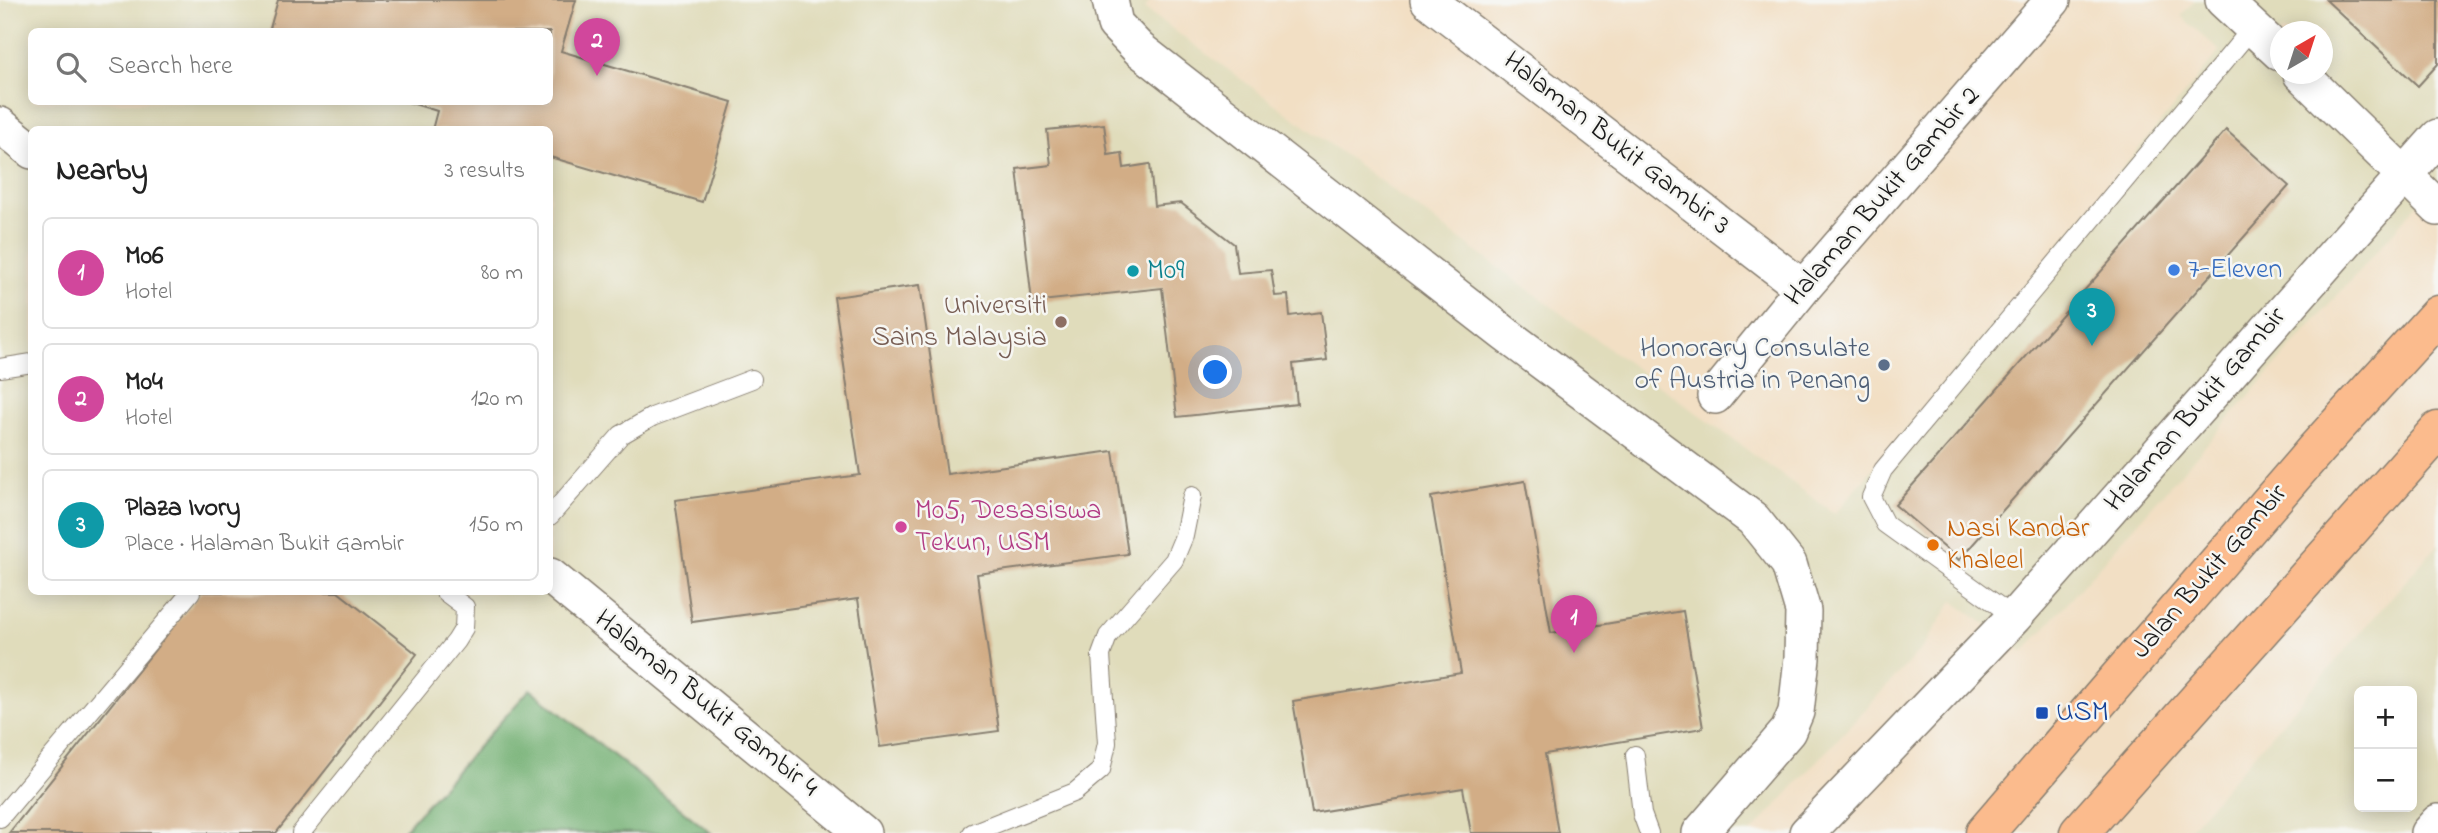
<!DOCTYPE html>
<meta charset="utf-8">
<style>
body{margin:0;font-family:"Indie Flower",sans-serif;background:#f2f2f2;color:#222}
.controls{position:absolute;right:21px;bottom:21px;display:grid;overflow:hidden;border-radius:10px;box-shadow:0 4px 18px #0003}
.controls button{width:63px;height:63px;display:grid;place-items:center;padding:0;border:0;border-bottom:2px solid #e0e0e0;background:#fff;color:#222;font:35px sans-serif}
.compass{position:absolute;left:2270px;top:21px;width:63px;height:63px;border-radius:50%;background:#fff;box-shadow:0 4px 18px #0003;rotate:39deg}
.you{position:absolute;left:1216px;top:373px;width:24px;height:24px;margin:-18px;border:5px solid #fff;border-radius:50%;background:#1a73e8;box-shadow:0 0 0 10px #1a73e833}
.badge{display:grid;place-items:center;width:46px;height:46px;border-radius:50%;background:#d1495b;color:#fff;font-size:23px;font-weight:700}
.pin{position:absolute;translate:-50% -58px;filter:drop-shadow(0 2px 4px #0008)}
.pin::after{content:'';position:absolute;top:37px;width:24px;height:21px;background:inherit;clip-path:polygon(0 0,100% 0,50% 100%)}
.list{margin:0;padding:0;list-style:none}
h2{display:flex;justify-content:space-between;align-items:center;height:91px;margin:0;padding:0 28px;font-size:30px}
h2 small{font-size:23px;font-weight:400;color:#767676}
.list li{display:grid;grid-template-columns:46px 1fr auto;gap:21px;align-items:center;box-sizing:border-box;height:112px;margin:0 14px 14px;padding:0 14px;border:2px solid #e0e0e0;border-radius:10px}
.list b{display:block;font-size:26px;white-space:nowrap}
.list p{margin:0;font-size:23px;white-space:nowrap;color:#767676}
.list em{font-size:23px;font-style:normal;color:#767676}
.icon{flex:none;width:38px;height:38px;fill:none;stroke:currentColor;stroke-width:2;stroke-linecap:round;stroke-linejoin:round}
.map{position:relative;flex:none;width:2438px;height:833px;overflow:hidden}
.search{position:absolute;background:#fff;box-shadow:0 4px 18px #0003;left:28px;top:28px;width:525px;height:77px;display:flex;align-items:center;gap:18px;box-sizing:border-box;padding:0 24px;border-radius:10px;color:#767676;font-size:26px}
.panel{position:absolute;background:#fff;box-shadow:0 4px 18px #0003;left:28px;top:126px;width:525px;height:469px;border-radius:10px}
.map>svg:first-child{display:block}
.built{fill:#e0dcbb;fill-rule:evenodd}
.forest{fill:#70ae6f;stroke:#466546;stroke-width:2}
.building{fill:#d2ad86}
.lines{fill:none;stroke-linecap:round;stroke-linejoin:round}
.service-casing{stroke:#877e70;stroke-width:20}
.minor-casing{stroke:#877e70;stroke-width:38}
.primary-casing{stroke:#877e70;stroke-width:41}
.service{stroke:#fff;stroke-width:18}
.minor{stroke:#fff;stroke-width:35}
.primary{stroke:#fbbb8d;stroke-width:38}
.shop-dot{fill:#3f7fe0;stroke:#f6f6f2;stroke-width:2.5}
.culture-dot{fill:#0f9aa8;stroke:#f6f6f2;stroke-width:2.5}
.education-dot{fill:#8d6e63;stroke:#f6f6f2;stroke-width:2.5}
.service-dot{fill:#5c6f8a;stroke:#f6f6f2;stroke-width:2.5}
.hotel-dot{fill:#d1479c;stroke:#f6f6f2;stroke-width:2.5}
.food-dot{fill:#e8710a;stroke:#f6f6f2;stroke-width:2.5}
.transit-dot{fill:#1a4fb4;stroke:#f6f6f2;stroke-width:2.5}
.labels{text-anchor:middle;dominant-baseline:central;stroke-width:5;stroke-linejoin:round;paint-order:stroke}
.street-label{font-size:28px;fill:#1c1c1c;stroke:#f6f6f2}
.shop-label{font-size:28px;fill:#366cbe;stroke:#f6f6f2;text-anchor:start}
.culture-label{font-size:28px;fill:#0d838f;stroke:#f6f6f2;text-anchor:start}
.education-label{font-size:28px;fill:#785e54;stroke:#f6f6f2;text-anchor:end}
.service-label{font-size:28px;fill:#4e5e75;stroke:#f6f6f2;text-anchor:end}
.hotel-label{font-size:28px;fill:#b23c85;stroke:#f6f6f2;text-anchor:start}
.food-label{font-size:28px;fill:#c56008;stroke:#f6f6f2;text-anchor:start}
.transit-label{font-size:28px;fill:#164399;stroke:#f6f6f2;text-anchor:start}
</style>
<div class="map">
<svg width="2438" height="833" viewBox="0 0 2438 833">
<rect width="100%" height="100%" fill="#f6f6f2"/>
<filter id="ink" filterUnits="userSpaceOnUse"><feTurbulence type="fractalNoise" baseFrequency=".0143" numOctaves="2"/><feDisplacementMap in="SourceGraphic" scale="14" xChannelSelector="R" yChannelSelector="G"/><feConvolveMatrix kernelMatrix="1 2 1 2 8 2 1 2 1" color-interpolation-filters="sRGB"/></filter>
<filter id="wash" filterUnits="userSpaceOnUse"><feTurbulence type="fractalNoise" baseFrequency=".00686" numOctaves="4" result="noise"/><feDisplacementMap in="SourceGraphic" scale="28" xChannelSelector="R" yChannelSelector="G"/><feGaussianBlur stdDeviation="1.57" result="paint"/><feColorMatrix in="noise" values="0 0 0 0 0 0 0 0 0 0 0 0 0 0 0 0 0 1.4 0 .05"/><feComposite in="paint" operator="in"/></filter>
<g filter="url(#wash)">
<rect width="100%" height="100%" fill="#f2dfc4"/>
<!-- built -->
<path class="built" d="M0,0H1150L1145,9L1835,514L2220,51L2181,16L2195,0H2438V181L2024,652L1953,601L1923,647L1751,833H0ZM32,32H550V102H32ZM2280,32H2322V74H2280ZM32,130H550V592H32Z
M2438,544V833H2186L2219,795ZM2359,691H2412V807H2359Z"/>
<!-- forest -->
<path class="forest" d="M530,689L711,833H401Z"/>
<g id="blocks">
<!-- building -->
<path class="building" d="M278,0H576L561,51L732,102L702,202L550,157V130H432L437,111L408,102H550V32H269Z
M2326,0H2438V64L2418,86Z
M1104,124L1108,155L1122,153L1124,168L1150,164L1154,206L1181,203L1234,244L1238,273L1271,270L1275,296L1288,295L1290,316L1321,312L1327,360L1293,364L1297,404L1177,417L1162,288L1032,302L1017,169L1051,165L1047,130Z
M2226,130L2289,186L1959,560L1895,505Z
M920,285L947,474L1113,451L1128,554L977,574L999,731L880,747L858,599L692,622L675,500L860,475L834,297Z
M1525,481L1551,633L1683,611L1703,728L1545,754L1558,833H1471L1463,788L1312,813L1293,701L1461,673L1431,497Z
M201,592H338L417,654L276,833H9Z"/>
</g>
</g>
<g filter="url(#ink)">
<use href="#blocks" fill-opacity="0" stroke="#877e70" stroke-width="2"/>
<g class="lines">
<!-- service casing -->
<g class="service-casing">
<path id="service" d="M0,368L32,363
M550,516L621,435L652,417L752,379
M2014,617L1885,524L1871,497L1883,470L2253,27
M1635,755L1642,814L1649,833
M0,818L191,592
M301,833L456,641L464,628L465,607L445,592
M972,833L1075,792L1101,770L1107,743L1101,655L1108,636L1174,560L1184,536L1192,496"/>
</g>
<!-- minor casing -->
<g class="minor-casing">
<path id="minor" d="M1110,0L1115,24L1139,49L1505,334L1753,519L1789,564L1803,611L1802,658L1796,712L1788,731L1700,833
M1428,0L1803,288
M2223,0L2280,53
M2301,74L2438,208
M0,125L32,151
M1715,396L1803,288L2053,0
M550,576L863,833
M1807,833L2014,617L2438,137
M2428,833L2438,822"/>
</g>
<!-- primary casing -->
<g class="primary-casing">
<path id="primary" d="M1985,833L2316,449L2438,315
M2079,833L2438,431"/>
</g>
<!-- service -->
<use href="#service" class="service"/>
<!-- minor -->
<use href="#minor" class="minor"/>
<!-- primary -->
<use href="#primary" class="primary"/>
</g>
</g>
<!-- markers -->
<circle class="shop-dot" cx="2174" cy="270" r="7"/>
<circle class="culture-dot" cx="1133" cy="271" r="7"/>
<circle class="education-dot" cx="1061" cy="322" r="7"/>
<circle class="service-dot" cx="1884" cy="365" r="7"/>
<circle class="hotel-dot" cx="901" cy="527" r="7"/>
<circle class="food-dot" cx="1933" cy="545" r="7"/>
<rect class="transit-dot" x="2035" y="706" width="14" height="14" rx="3.5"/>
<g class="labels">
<!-- street labels -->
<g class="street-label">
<text transform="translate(1616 144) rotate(38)">Halaman Bukit Gambir 3</text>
<text transform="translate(1883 197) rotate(-49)">Halaman Bukit Gambir 2</text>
<text transform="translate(2196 410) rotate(-49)">Halaman Bukit Gambir</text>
<text transform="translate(2210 572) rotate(-49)">Jalan Bukit Gambir</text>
<text transform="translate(706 704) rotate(39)">Halaman Bukit Gambir 4</text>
</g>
<!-- shop labels -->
<g class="shop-label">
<text x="2188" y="270">7-Eleven</text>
</g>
<!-- culture labels -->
<g class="culture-label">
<text x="1147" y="271">M09</text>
</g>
<!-- education labels -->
<g class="education-label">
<text x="1047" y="306">Universiti<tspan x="1047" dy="32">Sains Malaysia</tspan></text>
</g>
<!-- service labels -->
<g class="service-label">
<text x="1870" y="349">Honorary Consulate<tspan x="1870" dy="32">of Austria in Penang</tspan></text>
</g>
<!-- hotel labels -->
<g class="hotel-label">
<text x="915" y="511">M05, Desasiswa<tspan x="915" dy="32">Tekun, USM</tspan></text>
</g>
<!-- food labels -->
<g class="food-label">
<text x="1947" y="529">Nasi Kandar<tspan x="1947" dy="32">Khaleel</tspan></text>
</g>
<!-- transit labels -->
<g class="transit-label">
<text x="2056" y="713">USM</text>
</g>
</g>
</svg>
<div class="controls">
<button>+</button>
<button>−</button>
</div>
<svg class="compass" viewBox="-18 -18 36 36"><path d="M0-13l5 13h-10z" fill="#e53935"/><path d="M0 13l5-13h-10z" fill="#767676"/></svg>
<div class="you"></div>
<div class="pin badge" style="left:1574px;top:653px;background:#d1479c">1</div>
<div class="pin badge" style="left:597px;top:76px;background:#d1479c">2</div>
<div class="pin badge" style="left:2092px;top:346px;background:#0f9aa8">3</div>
<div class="search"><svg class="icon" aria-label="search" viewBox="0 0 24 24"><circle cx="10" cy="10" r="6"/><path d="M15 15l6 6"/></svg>Search here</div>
<section class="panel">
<h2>Nearby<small>3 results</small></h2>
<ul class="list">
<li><span class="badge" style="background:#d1479c">1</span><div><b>M06</b><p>Hotel</p></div><em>80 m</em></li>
<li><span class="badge" style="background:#d1479c">2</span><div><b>M04</b><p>Hotel</p></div><em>120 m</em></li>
<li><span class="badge" style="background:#0f9aa8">3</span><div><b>Plaza Ivory</b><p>Place · Halaman Bukit Gambir</p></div><em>150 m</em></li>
</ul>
</section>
</div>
